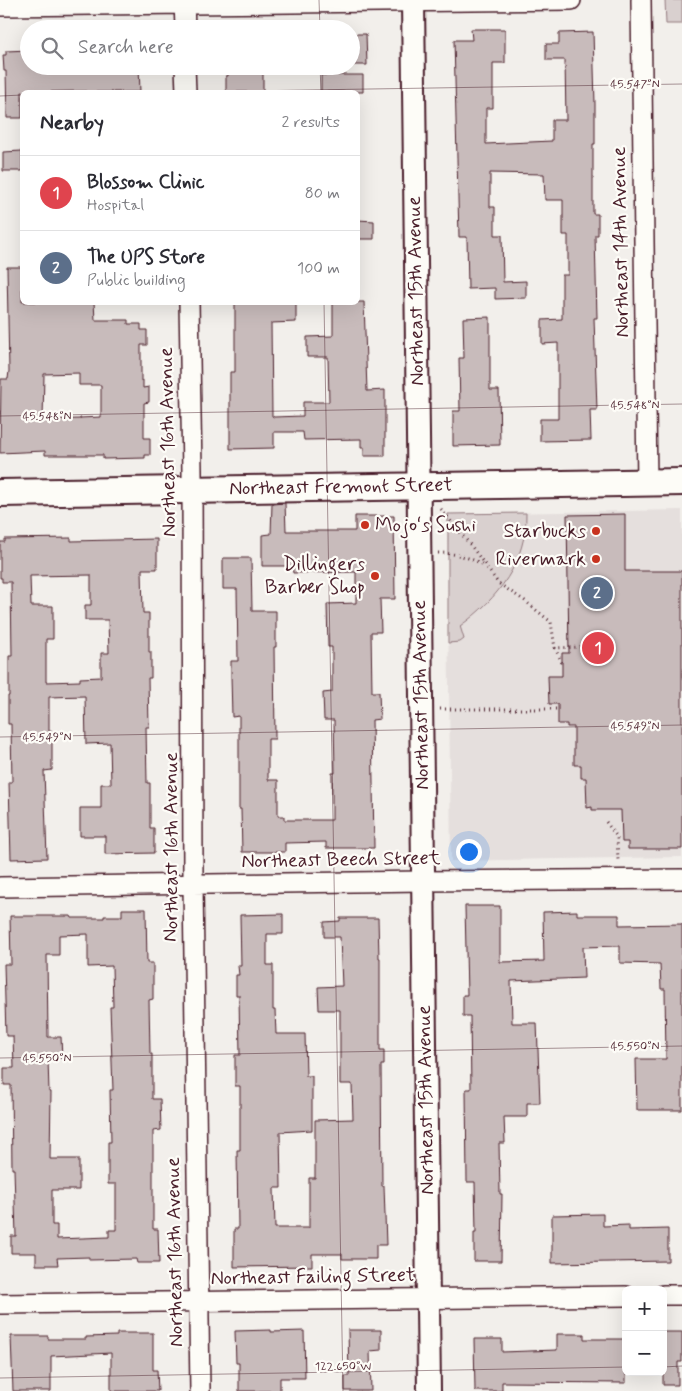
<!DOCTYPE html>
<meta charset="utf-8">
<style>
body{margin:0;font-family:Mynerve,sans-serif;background:#f7f7f7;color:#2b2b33}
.controls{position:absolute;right:15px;bottom:15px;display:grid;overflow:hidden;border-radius:8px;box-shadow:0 5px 20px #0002}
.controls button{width:45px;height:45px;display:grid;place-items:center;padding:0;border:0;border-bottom:1px solid #e1e1e2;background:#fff;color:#2b2b33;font:25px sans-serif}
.you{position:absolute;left:468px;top:851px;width:18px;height:18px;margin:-12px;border:4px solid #fff;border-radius:50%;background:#1a73e8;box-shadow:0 0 0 8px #1a73e833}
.badge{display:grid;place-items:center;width:32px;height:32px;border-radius:50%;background:#c8321e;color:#fff;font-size:16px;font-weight:700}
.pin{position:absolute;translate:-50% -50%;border:2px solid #fff;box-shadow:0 1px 5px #0006}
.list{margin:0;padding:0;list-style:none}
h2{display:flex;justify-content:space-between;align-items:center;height:65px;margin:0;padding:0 20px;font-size:21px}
h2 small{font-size:16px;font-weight:400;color:#7c7c81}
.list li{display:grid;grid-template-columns:32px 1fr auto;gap:15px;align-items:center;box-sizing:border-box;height:75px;padding:0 20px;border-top:1px solid #e1e1e2}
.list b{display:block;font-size:19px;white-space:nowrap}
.list p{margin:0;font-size:16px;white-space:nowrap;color:#7c7c81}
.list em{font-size:16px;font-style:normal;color:#7c7c81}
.icon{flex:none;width:28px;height:28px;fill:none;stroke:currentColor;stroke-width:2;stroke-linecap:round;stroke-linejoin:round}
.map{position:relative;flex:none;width:682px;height:1391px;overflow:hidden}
.search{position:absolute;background:#fff;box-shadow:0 5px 20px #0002;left:20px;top:20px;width:340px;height:55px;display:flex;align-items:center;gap:12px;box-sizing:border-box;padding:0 18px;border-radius:28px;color:#7c7c81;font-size:19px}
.panel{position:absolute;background:#fff;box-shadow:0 5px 20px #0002;left:20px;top:90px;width:340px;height:215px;border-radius:8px}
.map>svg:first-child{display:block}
.built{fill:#e5dfdd}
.green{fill:#d9d0cf;stroke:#92787d}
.building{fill:#c8bbbb;stroke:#4a1f2b;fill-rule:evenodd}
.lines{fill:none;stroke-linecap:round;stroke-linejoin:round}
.minor-casing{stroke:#4a1f2b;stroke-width:22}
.tertiary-casing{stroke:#4a1f2b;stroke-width:26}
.secondary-casing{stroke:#4a1f2b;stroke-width:30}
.path{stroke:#4a1f2b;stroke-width:3;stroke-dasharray:1 4;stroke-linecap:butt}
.minor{stroke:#fdfcf7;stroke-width:19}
.tertiary{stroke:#fdfcf7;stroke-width:22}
.secondary{stroke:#fdfcf7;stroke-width:26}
.ticks{fill:none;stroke:#4a1f2b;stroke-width:1;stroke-opacity:0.45}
.poi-dot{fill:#c8321e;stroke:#fdfcf7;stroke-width:2}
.labels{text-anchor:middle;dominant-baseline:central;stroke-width:4.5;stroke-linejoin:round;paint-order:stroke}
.street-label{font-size:20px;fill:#4a1f2b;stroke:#fdfcf7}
.poi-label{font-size:20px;fill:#4a1f2b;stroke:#fdfcf7;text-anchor:end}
.ticks-label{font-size:12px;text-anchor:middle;fill:#4a1f2b;stroke:#fdfcf7;stroke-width:4.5;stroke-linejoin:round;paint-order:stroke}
</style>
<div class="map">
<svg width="682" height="1391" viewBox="0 0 682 1391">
<rect width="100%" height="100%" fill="#f2efeb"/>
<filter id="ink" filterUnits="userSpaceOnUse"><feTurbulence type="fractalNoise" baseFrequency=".02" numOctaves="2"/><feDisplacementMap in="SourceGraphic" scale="10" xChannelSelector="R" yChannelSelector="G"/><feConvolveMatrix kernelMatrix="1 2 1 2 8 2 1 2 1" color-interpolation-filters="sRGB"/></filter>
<g filter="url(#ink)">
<!-- built -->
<path class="built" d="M682,510V857L451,861L447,514Z"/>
<!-- green -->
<path class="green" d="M665,0H682V24H666Z
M526,513C527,561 498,599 460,626L464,639L460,642L448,643V514Z"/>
<!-- building -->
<path class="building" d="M471,29H505V63H493V108H486V144L552,141V120H566L565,60H546V44H559V33L593,32L595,104V144H593V214H598V235H595L597,318H594L597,410H590L591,440L540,441V419H558V343L542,344V320L562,319V275H568V235H563V200H545L544,174L490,173V207H495V235H502L503,282L526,281V298L495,299V288L468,289L467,237H459L454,40H472Z
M351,34H366L367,65H351Z
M29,50V66H139L140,92H87V91L22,92V118H7L6,71H4L3,55H6V51Z
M228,66H263V92H226V76H228Z
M321,75H363V92H321Z
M22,151V171H3V152Z
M358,220L374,221V239H358Z
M7,267H22V302H94L95,320H128V324H141V330H147V345H141V381L143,380V388L149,387V402L144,403V438H150V455H145V458L103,459V455H45V451L0,453L1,379H8L9,371ZM79,373V385H101V417L80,418V419L43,420L44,374Z
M235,302H296V322L271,323L272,416L274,417L303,416V402H329L328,357H307V337L333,336V302H364L367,391L385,390V456H364V447H361V439L304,440L303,432H274V448L230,449V372H235Z
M490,317V390H499L500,445L453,446V411H460L459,358H464L463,318Z
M285,503L286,531H355V516H394L395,599H380L381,632H371L372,692H379L380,719L372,720L374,848H326V842L285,843V852H242L241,809H239V716L232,717L231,676V661H238L237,589H223V558H251L252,611H276V647H274L275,739H268V780H278V816H284V820H332V773H335L334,720H324L323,693L332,692V647H328L327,604L356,603V572L293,573L292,566H262V535L271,534L272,504Z
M625,514V571H682V849H628V842H622L621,810H592V807L587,808L586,778H581V765H574V727H567V724H558V704H549L548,676H562V653H569L567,515Z
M71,538V541L157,539V569H142L143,613H149V652H151V678H148L149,727H146L147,783H150V828H154V853L105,854V836H80V808H101V784H111L110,743L86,744L85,696L49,697V731H52V770L44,771L47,858L11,859L9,782H12L11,724H8V696H9V656H12L11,582H2V578H0V542H5V539ZM91,575V605H85V620H108L109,653H101V677L80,678V681L46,682V639H53V606H31L30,576Z
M465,906H500V962L544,961L543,912L577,911V915H619V925L682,924V1110H637L636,1059H666L665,989H661L660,964L620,963V946L583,947L584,978L511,981L512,1023H537L540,1103H527V1117H504L505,1143H499L500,1194H502L501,1261H474V1233H476L475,1182H467L466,1089H471L470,1016H463V995H467Z
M122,909H146L147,963H153V999L149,1000L150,1054H152V1099H160L161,1130L153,1131V1229H158L159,1263H137L136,1259L89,1260V1257L57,1258L58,1265H36V1253H11V1236H16L14,1169H12L11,1085H4V1068H14L13,1036H6L4,964H11L10,916H71L72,918H104V916H122ZM88,934V967L112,966L113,1007H110L113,1090H110L111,1142H108V1184H116V1230H109V1237L57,1239V1225H52V1190H79V1159H50L51,1092H49L48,1059L62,1058L61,1037H48L47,955H59V935Z
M283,914V934H267V965H273V1010H275L276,1034H305L306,1076H312V1130L280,1132L281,1188H274L275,1228H309V1178H315V1120L353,1119L352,1084H340V1010H319L318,987L342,986L340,937H324V922L340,921V918H378L379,958H380V1050H384V1065H381L382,1186H384L386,1245H376V1259H342V1254H312V1266L234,1267V1229H238L237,1150H240V1086H235V1055H240L239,995H236V975H239L238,966H241L240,915Z
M603,1214V1226L629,1225V1230L668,1229V1261L552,1263V1215Z
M271,1330V1332L304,1331L305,1378H280V1391H239V1363H236L235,1331Z
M348,1330H381V1350L370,1351L371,1391H345V1376H349Z
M663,1332H682V1362H678V1385H663Z
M117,1333H153V1370H157L158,1391H111V1353L51,1356V1391H13L11,1336H48V1339H86V1337L117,1336Z
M557,1334H584V1339H626V1383L502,1382V1391H475L474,1339H502V1352L557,1350Z"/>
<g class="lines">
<!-- minor casing -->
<g class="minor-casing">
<path id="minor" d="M184,0L185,29
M641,0L647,483
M0,6L571,0
M185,66L186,92
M189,302L192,471L193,885L200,1391
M0,887L423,881L682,879
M663,1295H682
M0,1304L626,1296"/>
</g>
<!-- tertiary casing -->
<g class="tertiary-casing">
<path id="tertiary" d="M413,0L429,1391"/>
</g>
<!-- secondary casing -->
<g class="secondary-casing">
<path id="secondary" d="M0,493L682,482"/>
</g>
<!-- path -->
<path class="path" d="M441,509L472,547L498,583L525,601L551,622L555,648L580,647
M438,553C456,553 468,557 484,565
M555,648L562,663
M440,709H558
M606,822L617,837L618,861"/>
<!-- minor -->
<use href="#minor" class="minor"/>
<!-- tertiary -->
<use href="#tertiary" class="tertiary"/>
<!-- secondary -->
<use href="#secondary" class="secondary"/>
</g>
</g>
<!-- ticks -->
<path class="ticks" d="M319,0L320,29M320,66L321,92M183,92L682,84M0,96L22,95M324,302L343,1391M0,416L682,404M0,737L682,725M0,1058L682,1046M663,1367L682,1366M0,1378L626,1367"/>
<!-- markers -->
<g class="poi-dot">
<circle cx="365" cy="525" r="5"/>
<circle cx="596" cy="531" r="5"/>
<circle cx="596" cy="559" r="5"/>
<circle cx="375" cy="576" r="5"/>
</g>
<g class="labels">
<!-- street labels -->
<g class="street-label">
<text transform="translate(621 242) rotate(-91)">Northeast 14th Avenue</text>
<text transform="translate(416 291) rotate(-91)">Northeast 15th Avenue</text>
<text transform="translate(168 442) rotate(-91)">Northeast 16th Avenue</text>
<text transform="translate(341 487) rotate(-1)">Northeast Fremont Street</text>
<text transform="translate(421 695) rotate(-91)">Northeast 15th Avenue</text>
<text transform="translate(171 847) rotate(-90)">Northeast 16th Avenue</text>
<text transform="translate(341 860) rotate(-1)">Northeast Beech Street</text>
<text transform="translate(426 1100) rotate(-91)">Northeast 15th Avenue</text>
<text transform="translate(175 1252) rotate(-91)">Northeast 16th Avenue</text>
<text transform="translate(313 1277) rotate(-1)">Northeast Failing Street</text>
</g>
<!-- poi labels -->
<g class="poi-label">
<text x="375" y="525" text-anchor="start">Mojo‘s Sushi</text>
<text x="586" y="531">Starbucks</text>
<text x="586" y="559">Rivermark</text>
<text x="365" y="564">Dillingers<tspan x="365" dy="23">Barber Shop</tspan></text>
</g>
</g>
<g class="ticks-label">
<text x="635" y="88">45.547°N</text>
<text x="635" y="409">45.548°N</text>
<text x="47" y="420">45.548°N</text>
<text x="635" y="730">45.549°N</text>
<text x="47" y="741">45.549°N</text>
<text x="635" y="1050">45.550°N</text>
<text x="47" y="1062">45.550°N</text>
<text x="343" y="1370">122.650°W</text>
</g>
</svg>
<div class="controls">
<button>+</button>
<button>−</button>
</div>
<div class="you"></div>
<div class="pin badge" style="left:598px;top:648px;background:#e0444e">1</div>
<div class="pin badge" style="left:597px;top:593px;background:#5c6f8a">2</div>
<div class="search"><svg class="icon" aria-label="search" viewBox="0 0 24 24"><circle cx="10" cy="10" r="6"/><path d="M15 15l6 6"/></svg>Search here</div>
<section class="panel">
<h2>Nearby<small>2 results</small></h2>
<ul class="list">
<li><span class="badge" style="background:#e0444e">1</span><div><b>Blossom Clinic</b><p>Hospital</p></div><em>80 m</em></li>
<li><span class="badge" style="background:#5c6f8a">2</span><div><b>The UPS Store</b><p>Public building</p></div><em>100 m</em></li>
</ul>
</section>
</div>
